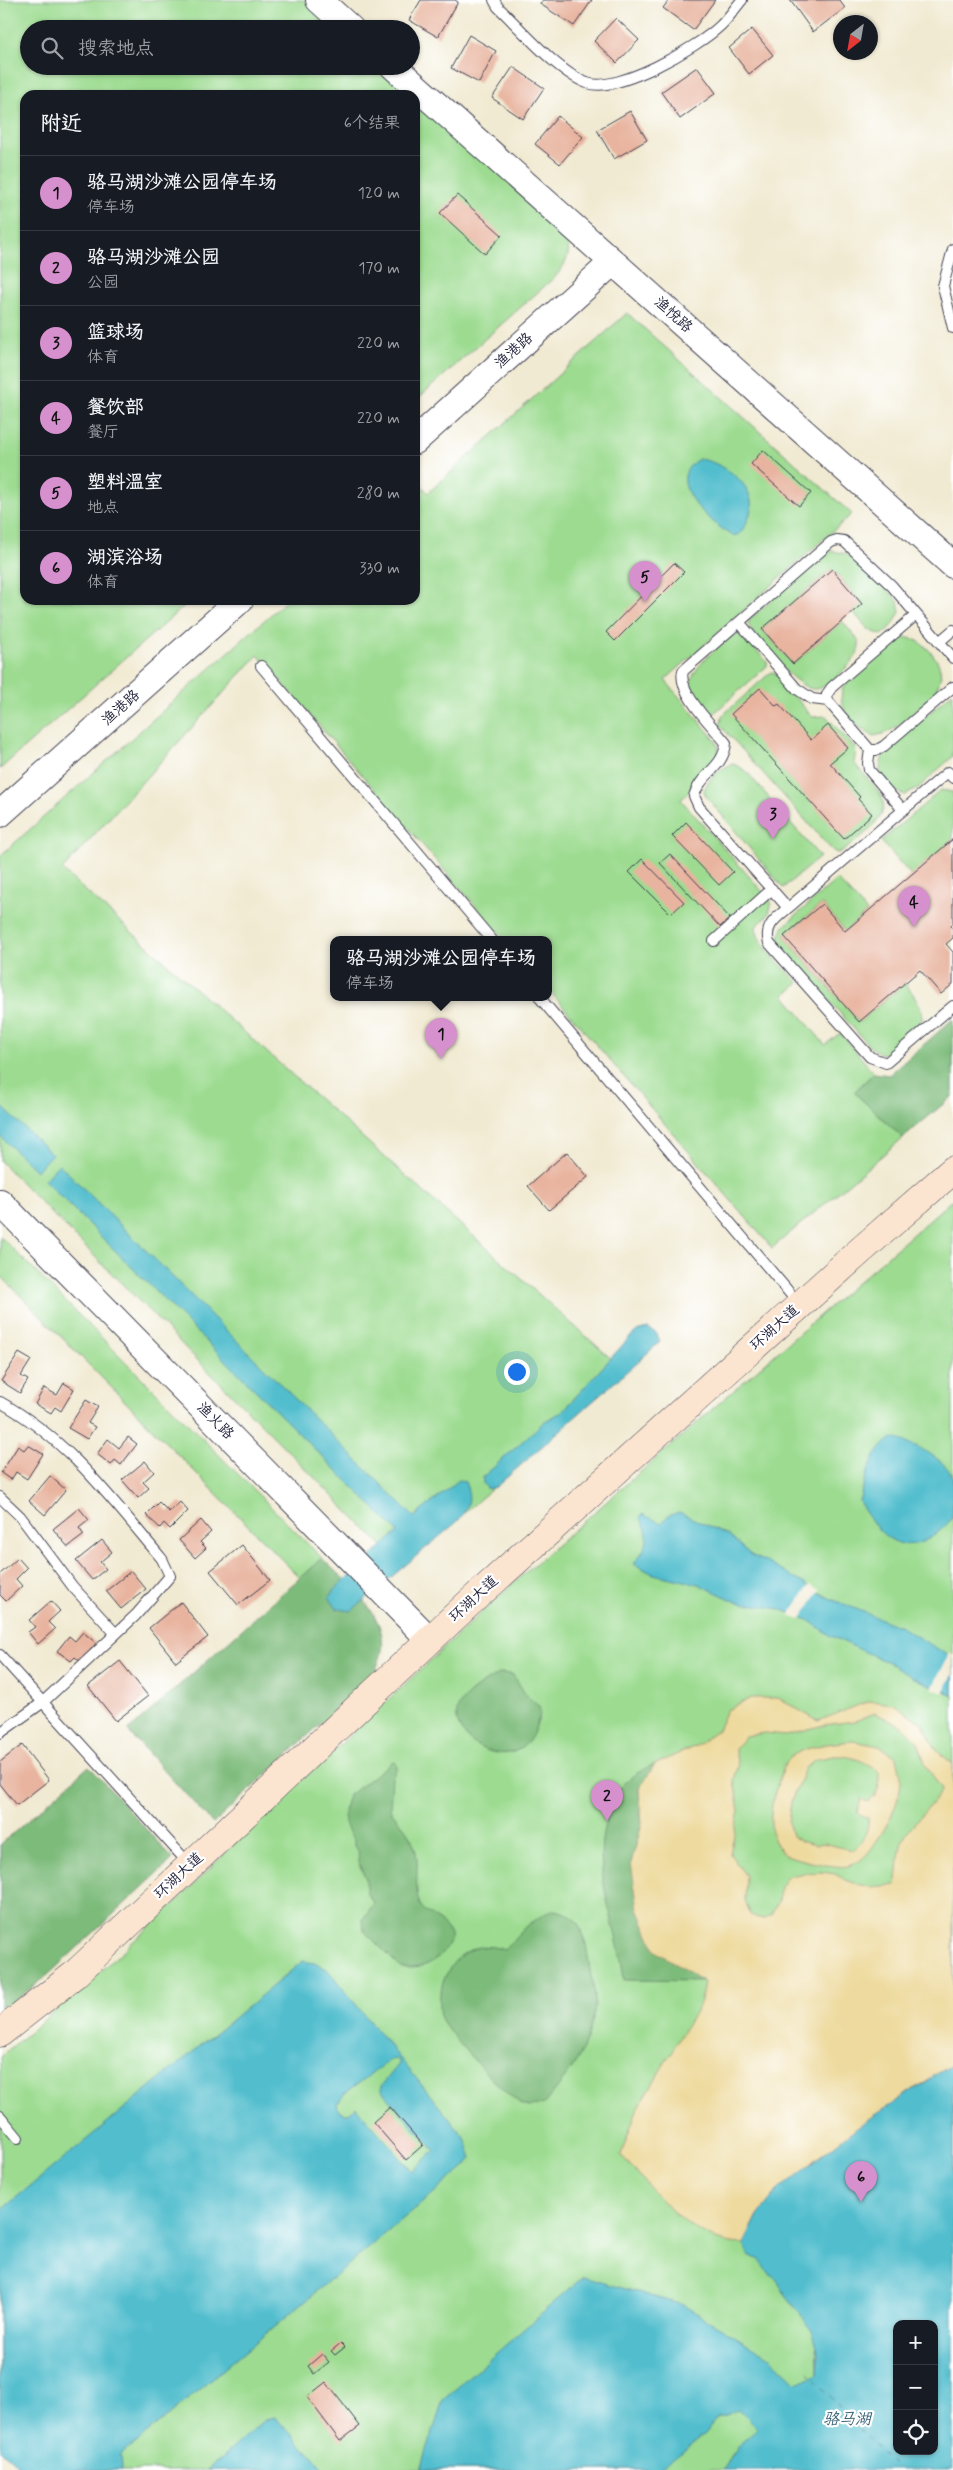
<!DOCTYPE html>
<html lang="zh">
<meta charset="utf-8">
<style>
body{margin:0;font-family:Mynerve,"LXGW WenKai TC",sans-serif;background:#20242c;color:#f1f3f6}
.controls{position:absolute;right:15px;bottom:15px;display:grid;overflow:hidden;border-radius:10px;box-shadow:0 1px 4px #0004}
.controls button{width:45px;height:45px;display:grid;place-items:center;padding:0;border:0;border-bottom:1px solid #363941;background:#171b24;color:#f1f3f6;font:25px sans-serif}
.compass{position:absolute;left:833px;top:15px;width:45px;height:45px;border-radius:50%;background:#171b24;box-shadow:0 1px 4px #0004;rotate:211deg}
.you{position:absolute;left:516px;top:1371px;width:18px;height:18px;margin:-12px;border:4px solid #fff;border-radius:50%;background:#1a73e8;box-shadow:0 0 0 8px #1a73e833}
.badge{display:grid;place-items:center;width:32px;height:32px;border-radius:50%;background:#d690ce;color:#111;font-size:16px;font-weight:700}
.pin{position:absolute;translate:-50% -41px;filter:drop-shadow(0 1px 2px #0008)}
.pin::after{content:'';position:absolute;top:26px;width:18px;height:15px;background:inherit;clip-path:polygon(0 0,100% 0,50% 100%)}
.popup{position:absolute;left:330px;top:936px;width:222px;height:65px;box-sizing:border-box;display:grid;place-content:center;border-radius:10px;background:#171b24;filter:drop-shadow(0 1px 4px #0005);font-size:16px;white-space:nowrap;color:#9ea1a6}
.popup b{font-size:19px;color:#f1f3f6}
.popup::after{content:'';position:absolute;left:50%;top:100%;margin-left:-10px;border:10px solid transparent;border-top-color:#171b24}
.list{margin:0;padding:0;list-style:none}
h2{display:flex;justify-content:space-between;align-items:center;height:65px;margin:0;padding:0 20px;font-size:21px}
h2 small{font-size:16px;font-weight:400;color:#9ea1a6}
.list li{display:grid;grid-template-columns:32px 1fr auto;gap:15px;align-items:center;box-sizing:border-box;height:75px;padding:0 20px;border-top:1px solid #363941}
.list b{display:block;font-size:19px;white-space:nowrap}
.list p{margin:0;font-size:16px;white-space:nowrap;color:#9ea1a6}
.list em{font-size:16px;font-style:normal;color:#9ea1a6}
.icon{flex:none;width:28px;height:28px;fill:none;stroke:currentColor;stroke-width:2;stroke-linecap:round;stroke-linejoin:round}
.map{position:relative;flex:none;width:953px;height:2470px;overflow:hidden}
.search{position:absolute;background:#171b24;box-shadow:0 1px 4px #0004;left:20px;top:20px;width:400px;height:55px;display:flex;align-items:center;gap:12px;box-sizing:border-box;padding:0 18px;border-radius:28px;color:#9ea1a6;font-size:19px}
.panel{position:absolute;background:#171b24;box-shadow:0 1px 4px #0004;left:20px;top:90px;width:400px;height:515px;border-radius:15px}
.map>svg:first-child{display:block}
.green{fill:#9cdb90;stroke:#5f7e66}
.forest{fill:#7dbb7a;stroke:#506e5a}
.sand{fill:#eeda9e;stroke:#887e6c;fill-rule:evenodd}
.water{fill:#51bdcd;stroke:#3a7084;fill-rule:evenodd}
.pier{fill:#f1ead2}
.lines{fill:none;stroke-linecap:round;stroke-linejoin:round}
.ferry{stroke:#356075;stroke-width:1;stroke-dasharray:6 5;stroke-linecap:butt}
.building{fill:#e8b49f}
.service-casing{stroke:#414052;stroke-width:12}
.tertiary-casing{stroke:#414052;stroke-width:28}
.secondary-casing{stroke:#414052;stroke-width:29}
.service{stroke:#fff;stroke-width:10}
.tertiary{stroke:#fff;stroke-width:26}
.secondary{stroke:#fce5d0;stroke-width:28}
.labels{text-anchor:middle;dominant-baseline:central;stroke-width:4.5;stroke-linejoin:round;paint-order:stroke}
.street-label{font-size:15px;fill:#22223b;stroke:#fff}
.water-label{font-size:16px;font-style:italic;fill:#356075;stroke:#fff}
</style>
<div class="map">
<svg width="953" height="2470" viewBox="0 0 953 2470">
<rect width="100%" height="100%" fill="#fff"/>
<filter id="ink" filterUnits="userSpaceOnUse"><feTurbulence type="fractalNoise" baseFrequency=".02" numOctaves="2"/><feDisplacementMap in="SourceGraphic" scale="10" xChannelSelector="R" yChannelSelector="G"/><feConvolveMatrix kernelMatrix="1 2 1 2 8 2 1 2 1" color-interpolation-filters="sRGB"/></filter>
<filter id="wash" filterUnits="userSpaceOnUse"><feTurbulence type="fractalNoise" baseFrequency=".0096" numOctaves="4" result="noise"/><feDisplacementMap in="SourceGraphic" scale="20" xChannelSelector="R" yChannelSelector="G"/><feGaussianBlur stdDeviation="1.12" result="paint"/><feColorMatrix in="noise" values="0 0 0 0 0 0 0 0 0 0 0 0 0 0 0 0 0 1.4 0 .05"/><feComposite in="paint" operator="in"/></filter>
<g filter="url(#wash)">
<rect width="100%" height="100%" fill="#f1ead2"/>
<!-- green -->
<path class="green" d="M0,0H306L338,29H29V66H380L412,95H25V600H191L0,769Z
M415,97L565,234C572,252 568,261 556,276L415,401Z
M627,313L852,514L665,680L716,741L719,750L717,758L681,800L771,901C772,913 765,919 756,926C756,945 786,969 799,983L784,995L825,1045L840,1033L874,1073L854,1092L903,1138L772,1248L549,990L548,940H505L258,655L62,870L625,1371L403,1567L0,1161V856L287,600H415V485L419,482L428,493Z
M833,551L847,554L889,591L898,601L900,612L893,625L882,635L869,630L853,612L862,603L832,569L762,629L793,664L842,621L859,641C860,653 853,662 844,670C836,677 826,688 815,689C798,691 754,639 748,624L750,619L824,554Z
M734,633L742,635L767,662V666L713,714C707,712 703,706 699,701C696,697 691,692 691,687C688,670 722,643 734,633Z
M901,638C914,637 919,641 928,649C953,675 937,692 915,711C902,723 891,734 873,736C856,726 832,707 845,684C850,676 859,669 867,663C878,653 887,643 901,638Z
M771,672L775,673L812,717L826,716L856,749L854,763C863,774 874,784 881,796C894,816 855,841 842,852L837,853L832,850L720,725L723,715Z
M953,692V756L916,790L905,795C882,787 874,774 885,752Z
M734,764L746,771L820,857L783,888L705,795L704,790C709,778 722,766 734,764Z
M941,790L953,792V839L911,875L881,841Z
M837,879L867,912L845,931L822,904L784,936L859,1022L905,983C914,996 923,1005 922,1020L888,1052L882,1054L869,1046L781,946L779,937L784,926Z
M953,1199V2212L817,2343L818,2374L733,2454L723,2470H69L0,2389V2057C81,1989 160,1921 233,1845L511,1585Z
M0,1236L322,1558L300,1578L0,1275Z"/>
<!-- forest -->
<path class="forest" d="M953,1019V1096L903,1138L854,1092L874,1073L889,1075Z
M322,1558C345,1582 388,1614 382,1650C381,1658 377,1665 375,1673L213,1824L128,1731Z
M501,1673L512,1674C518,1681 522,1690 527,1696C531,1700 536,1703 539,1707C542,1714 537,1722 535,1729C515,1785 432,1732 464,1699C473,1689 489,1679 501,1673Z
M393,1761L396,1762L397,1769L392,1777L390,1810C400,1822 413,1836 416,1852C419,1868 414,1886 419,1902C425,1921 473,1926 437,1958C426,1967 415,1969 401,1968L364,1931L363,1919L374,1903L366,1892V1878L360,1867L358,1852L354,1846V1839C343,1828 341,1808 349,1795Z
M655,1764L639,1789L642,1824L631,1863L657,1951L704,1981L624,1980C618,1921 587,1869 609,1811C620,1784 628,1776 655,1764Z
M89,1766L173,1859L49,1974L0,2013V1845Z
M551,1910C585,1911 586,1944 590,1971C592,1981 595,1992 595,2002C595,2014 591,2027 587,2039C579,2063 560,2084 544,2104C540,2105 534,2107 529,2107C512,2105 449,2035 441,2018C438,2012 439,2002 440,1995C445,1962 471,1937 504,1950L528,1925Z"/>
<!-- sand -->
<path class="sand" d="M751,1698H778L818,1721L869,1701L894,1704L923,1724L937,1751L953,1764V2064L915,2088L814,2160L758,2215L744,2244C690,2244 654,2191 621,2155L636,2112L701,2001L704,1982L656,1951L638,1909L631,1863L642,1824L639,1789L655,1764L698,1745L718,1730L727,1710ZM875,1713L903,1727L918,1742L926,1766L942,1789C931,1809 911,1822 902,1842C898,1854 899,1872 896,1885L869,1887L847,1881L835,1874L823,1872L804,1873L787,1877L780,1887L779,1900L771,1915L763,1919L751,1916L745,1900L746,1876L730,1854L739,1811L734,1780L738,1767L735,1749L745,1736L765,1733L786,1735L824,1725L855,1721Z
M853,1741L879,1746L897,1757C898,1764 901,1772 901,1779C901,1799 889,1823 878,1839C870,1851 863,1862 848,1866C839,1869 789,1859 782,1852C763,1832 772,1795 782,1773C783,1769 785,1762 788,1759C805,1745 833,1743 853,1741ZM833,1756C851,1755 865,1761 880,1772C880,1783 879,1795 868,1802L861,1799L857,1813L868,1818C869,1833 863,1841 852,1850L823,1843L815,1845L800,1841L792,1836L788,1822L791,1802L805,1768L814,1760Z"/>
<!-- water -->
<path class="water" d="M699,459C718,461 748,479 751,501C753,512 746,525 740,534L733,536C711,523 660,481 699,459Z
M0,1105L52,1154L36,1171L0,1136Z
M59,1164L414,1517L459,1480L465,1482C472,1499 469,1507 458,1521L351,1611L337,1609L329,1597L334,1590L398,1532L44,1180Z
M648,1328L657,1334L660,1342L496,1487L488,1489L483,1484V1477L545,1421L562,1412L628,1339L637,1331Z
M892,1438C910,1441 948,1459 953,1479C953,1485 953,1492 953,1498C953,1503 953,1509 953,1514C951,1522 942,1529 936,1534C900,1561 875,1531 859,1501C866,1476 871,1453 892,1438Z
M679,1512L728,1535L751,1555L768,1563L831,1599L901,1627L953,1658V1695L912,1677L893,1665L831,1636L808,1620L780,1609L737,1602L698,1584L653,1574L634,1564C647,1546 653,1538 640,1518L642,1514L661,1523L668,1516Z
M303,1961L314,1963L327,1969L465,2138L472,2158L466,2166L121,2455L122,2470H22L10,2457L0,2451V2211ZM393,2058L399,2060V2064L381,2086V2090L435,2151L412,2171L356,2107C350,2113 347,2115 339,2111L337,2104L344,2094Z
M953,2064V2470H723L739,2446L757,2429L738,2410L717,2418L704,2434L658,2470H421L443,2400L583,2277L683,2305L771,2358L797,2383L818,2374L819,2354L812,2330L761,2261L749,2255L744,2244L758,2215L777,2191L857,2127ZM897,2324H934V2451H897Z
M275,2417L325,2470H208L266,2419Z"/>
<!-- pier -->
<path class="pier" d="M810,1585L820,1590L800,1620L789,1616Z
M950,1653L953,1655V1674L943,1693L932,1688Z"/>
<g class="lines">
<!-- ferry -->
<path class="ferry" d="M807,2371L897,2470"/>
</g>
<g id="blocks">
<!-- building -->
<path class="building" d="M421,0H455L458,2L438,37L409,20Z
M543,0H592L574,26L540,4Z
M669,0H715L693,30L663,8Z
M790,0H839L845,8L813,32Z
M616,18L639,40L617,63L594,41Z
M752,29L773,55L749,74L729,48Z
M469,35L496,51L479,83L451,68Z
M513,67L544,88L523,119L492,98Z
M697,67L716,93L680,119L661,92Z
M630,111L647,140L614,159L597,130Z
M558,116L583,137L560,164L535,144Z
M457,195L502,235L485,254L440,213Z
M763,450L811,493L799,506L751,464Z
M674,563L684,572L615,641L606,632Z
M832,569L862,604L793,664L762,629Z
M760,688L776,706L779,704L811,740L828,725L848,748L830,763L860,797L858,799L872,814L844,839L731,714Z
M686,822L733,872L719,885L672,836Z
M953,839V924L951,926L953,929V938L946,944L953,952V984L941,994L920,970L859,1022L784,936L822,904L845,931Z
M670,854L730,918L720,927L660,863Z
M642,859L684,902L671,914L629,872Z
M567,1152L588,1177L549,1210L528,1186Z
M19,1353L31,1360L21,1376L28,1380L20,1393L1,1381Z
M64,1383L74,1389L61,1411L55,1407L51,1413L35,1404L44,1388L57,1395Z
M86,1400L98,1407L88,1423L95,1427L87,1439L68,1428Z
M128,1437L137,1444L121,1465L115,1460L111,1465L97,1454L108,1439L119,1448Z
M28,1445L43,1454L27,1479L16,1472L11,1480L1,1473L18,1446L24,1450Z
M145,1461L154,1472L143,1482L149,1488L138,1498L122,1480Z
M50,1476L66,1490L45,1515L29,1501Z
M159,1502L169,1512L180,1502L188,1511L170,1529L164,1523L160,1528L146,1515Z
M79,1508L89,1520L79,1528L84,1535L68,1547L53,1529Z
M201,1520L211,1532L200,1542L206,1548L195,1558L179,1540Z
M102,1540L112,1552L100,1562L106,1569L92,1580L76,1561Z
M242,1545L270,1580L238,1605L210,1571Z
M18,1558L27,1568L16,1579L22,1586L6,1601L0,1595V1574Z
M131,1571L146,1589L121,1609L106,1591Z
M51,1601L60,1611L48,1622L55,1629L38,1644L28,1632L35,1627L29,1620Z
M181,1602L208,1637L176,1662L149,1628Z
M83,1632L96,1643L81,1662L75,1657L71,1661L57,1651L69,1636L75,1641Z
M120,1661L148,1696L116,1721L88,1686Z
M22,1745L49,1780L17,1805L0,1784V1762Z
M390,2107L423,2145L406,2160L373,2122Z
M341,2343L345,2347L335,2355L331,2351Z
M322,2354L329,2362L314,2374L308,2366Z
M326,2382L360,2426L340,2441L307,2397Z"/>
</g>
</g>
<g filter="url(#ink)">
<use href="#blocks" fill-opacity="0" stroke="#414052" stroke-width="1"/>
<g class="lines">
<!-- service casing -->
<g class="service-casing">
<path id="service" d="M494,0L498,7C521,29 558,72 587,83C617,94 698,47 720,26C728,19 735,8 742,0
M953,249L943,286L953,328
M739,622L797,689L812,699L828,701L870,750L868,763L869,770L903,810
M939,642L953,630
M261,666L492,940
M828,701L827,694L832,687L916,615
M870,750H877L884,746L953,687
M953,778L948,772L788,908C776,918 764,926 769,943L870,1057L886,1063L953,1006
M788,908L699,807L694,796C700,774 724,768 726,743C712,725 677,692 683,671L831,542L837,540L844,541L892,586L953,658
M714,941L772,889
M540,998L799,1304
M0,1402C68,1439 113,1501 162,1559L170,1576L136,1615L42,1703L0,1733
M0,1497L20,1516L73,1587L116,1634
M0,1655L190,1865
M0,2116L18,2138"/>
</g>
<!-- tertiary casing -->
<g class="tertiary-casing">
<path id="tertiary" d="M319,0L351,29
M393,66L953,565
M415,441L613,262
M0,814L240,600
M0,1202L430,1640"/>
</g>
<!-- secondary casing -->
<g class="secondary-casing">
<path id="secondary" d="M0,2033L74,1975L467,1605L860,1251L953,1170"/>
</g>
<!-- service -->
<use href="#service" class="service"/>
<!-- tertiary -->
<use href="#tertiary" class="tertiary"/>
<!-- secondary -->
<use href="#secondary" class="secondary"/>
</g>
</g>
<g class="labels">
<!-- street labels -->
<g class="street-label">
<text transform="translate(673 315) rotate(42)">渔悦路</text>
<text transform="translate(514 351) rotate(-42)">渔港路</text>
<text transform="translate(121 708) rotate(-42)">渔港路</text>
<text transform="translate(775 1328) rotate(-42)">环湖大道</text>
<text transform="translate(215 1421) rotate(45)">渔火路</text>
<text transform="translate(474 1599) rotate(-43)">环湖大道</text>
<text transform="translate(179 1876) rotate(-43)">环湖大道</text>
</g>
<!-- water labels -->
<g class="water-label">
<text x="847" y="2419">骆马湖</text>
</g>
</g>
</svg>
<div class="controls">
<button>+</button>
<button>−</button>
<button><svg class="icon" aria-label="locate" viewBox="0 0 24 24"><circle cx="12" cy="12" r="6"/><path d="M12 2v4M12 18v4M2 12h4M18 12h4"/></svg></button>
</div>
<svg class="compass" viewBox="-18 -18 36 36"><path d="M0-13l5 13h-10z" fill="#e53935"/><path d="M0 13l5-13h-10z" fill="#9ea1a6"/></svg>
<div class="you"></div>
<div class="pin badge" style="left:441px;top:1059px">1</div>
<div class="popup"><b>骆马湖沙滩公园停车场</b>停车场</div>
<div class="pin badge" style="left:607px;top:1821px">2</div>
<div class="pin badge" style="left:773px;top:839px">3</div>
<div class="pin badge" style="left:914px;top:927px">4</div>
<div class="pin badge" style="left:645px;top:602px">5</div>
<div class="pin badge" style="left:861px;top:2202px">6</div>
<div class="search"><svg class="icon" aria-label="search" viewBox="0 0 24 24"><circle cx="10" cy="10" r="6"/><path d="M15 15l6 6"/></svg>搜索地点</div>
<section class="panel">
<h2>附近<small>6个结果</small></h2>
<ul class="list">
<li><span class="badge">1</span><div><b>骆马湖沙滩公园停车场</b><p>停车场</p></div><em>120 m</em></li>
<li><span class="badge">2</span><div><b>骆马湖沙滩公园</b><p>公园</p></div><em>170 m</em></li>
<li><span class="badge">3</span><div><b>篮球场</b><p>体育</p></div><em>220 m</em></li>
<li><span class="badge">4</span><div><b>餐饮部</b><p>餐厅</p></div><em>220 m</em></li>
<li><span class="badge">5</span><div><b>塑料温室</b><p>地点</p></div><em>280 m</em></li>
<li><span class="badge">6</span><div><b>湖滨浴场</b><p>体育</p></div><em>330 m</em></li>
</ul>
</section>
</div>
